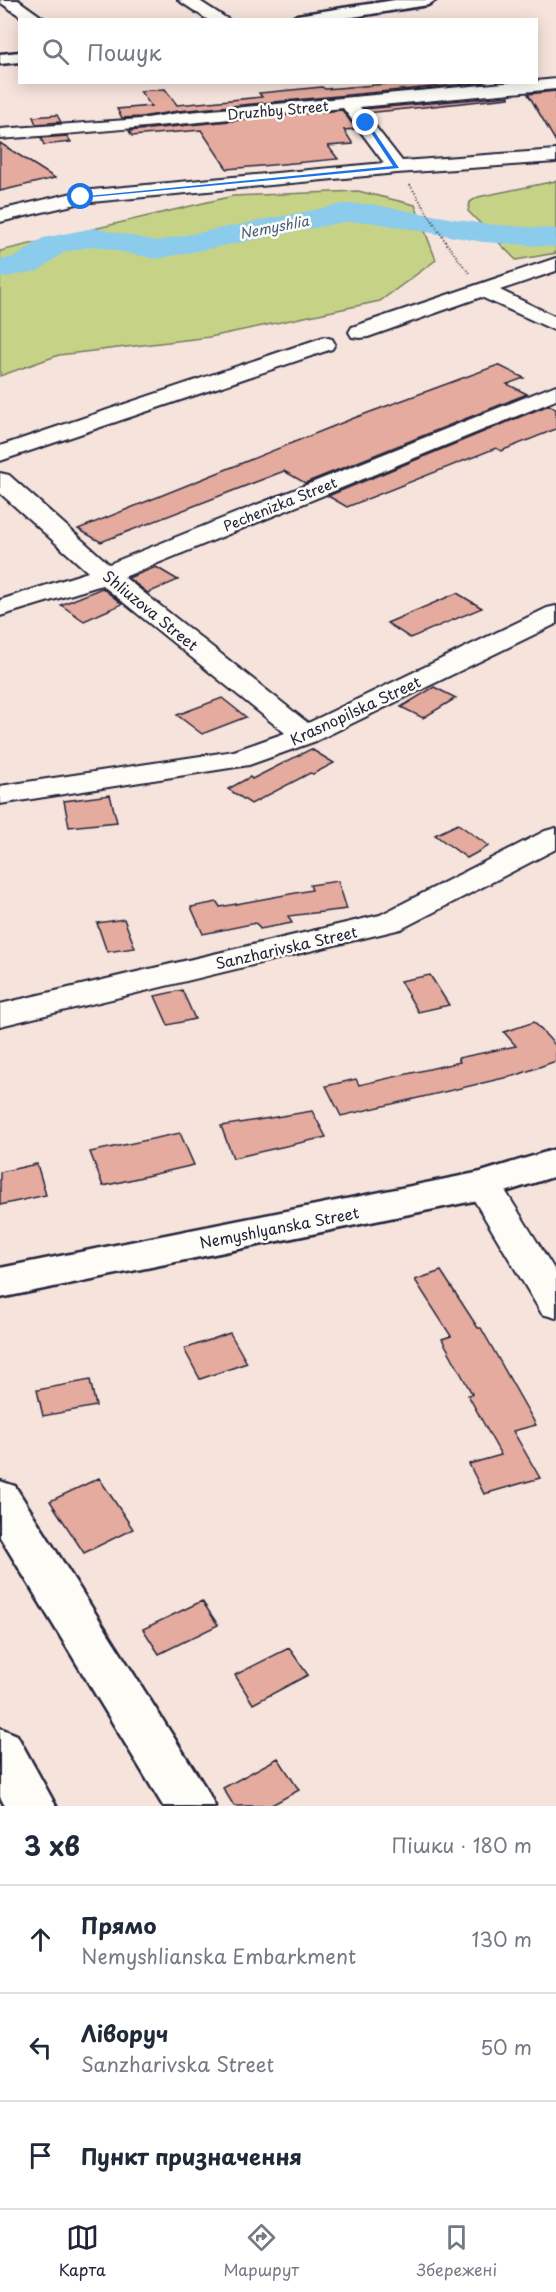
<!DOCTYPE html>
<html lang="uk">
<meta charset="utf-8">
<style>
body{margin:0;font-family:"Playpen Sans",sans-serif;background:#f2f2f3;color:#1f2937}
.stop{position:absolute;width:18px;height:18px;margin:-14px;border:4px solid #1a73e8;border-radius:50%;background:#fff}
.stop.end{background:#1a73e8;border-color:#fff;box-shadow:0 2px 6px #0008}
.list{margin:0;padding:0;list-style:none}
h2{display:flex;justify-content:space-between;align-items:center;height:78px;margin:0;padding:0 24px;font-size:26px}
h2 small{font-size:20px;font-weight:400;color:#747a83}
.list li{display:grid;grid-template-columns:39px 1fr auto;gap:18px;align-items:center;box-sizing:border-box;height:108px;padding:0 24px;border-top:2px solid #e0e1e3}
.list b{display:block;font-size:22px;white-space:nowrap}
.list p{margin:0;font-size:20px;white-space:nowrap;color:#747a83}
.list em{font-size:20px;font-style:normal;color:#747a83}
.icon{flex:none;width:33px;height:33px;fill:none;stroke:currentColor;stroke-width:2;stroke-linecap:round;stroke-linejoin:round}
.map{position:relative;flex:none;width:556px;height:1806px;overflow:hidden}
.search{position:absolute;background:#fff;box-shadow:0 3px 15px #0003;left:18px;right:18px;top:18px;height:66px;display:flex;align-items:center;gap:15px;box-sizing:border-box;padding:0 21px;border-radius:0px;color:#747a83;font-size:22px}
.sheet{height:402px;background:#fff}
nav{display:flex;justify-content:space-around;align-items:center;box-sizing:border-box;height:84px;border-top:2px solid #e0e1e3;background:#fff;font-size:16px;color:#747a83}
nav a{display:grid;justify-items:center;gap:3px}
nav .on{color:#22223b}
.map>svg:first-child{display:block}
.green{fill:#c6d387;stroke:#747a61;stroke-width:1.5}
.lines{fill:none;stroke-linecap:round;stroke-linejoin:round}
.river{fill:#8bcbec;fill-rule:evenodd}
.building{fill:#e4ab9e;stroke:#22223b;stroke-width:1.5}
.minor-casing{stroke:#22223b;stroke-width:4}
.tertiary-casing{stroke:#22223b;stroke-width:5}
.secondary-casing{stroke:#22223b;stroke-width:5}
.primary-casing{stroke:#22223b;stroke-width:5}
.path{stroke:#22223b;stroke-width:2;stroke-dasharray:1 2;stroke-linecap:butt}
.minor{fill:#fdfcf7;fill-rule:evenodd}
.tertiary{fill:#fdfcf7;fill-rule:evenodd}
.secondary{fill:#fdfcf7;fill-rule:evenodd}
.primary{fill:#fdfcf7;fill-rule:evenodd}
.route{fill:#1a73e8}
.labels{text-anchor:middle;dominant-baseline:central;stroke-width:5;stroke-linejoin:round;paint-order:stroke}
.far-street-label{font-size:14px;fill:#22223b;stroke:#fdfcf7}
.far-water-label{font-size:14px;font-style:italic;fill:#475d79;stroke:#fdfcf7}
.street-label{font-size:15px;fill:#22223b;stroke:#fdfcf7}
</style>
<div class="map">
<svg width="556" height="1806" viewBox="0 0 556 1806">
<rect width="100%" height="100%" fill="#f6e4dc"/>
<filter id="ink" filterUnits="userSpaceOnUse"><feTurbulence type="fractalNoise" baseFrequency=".0167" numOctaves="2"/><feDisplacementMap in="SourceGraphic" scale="12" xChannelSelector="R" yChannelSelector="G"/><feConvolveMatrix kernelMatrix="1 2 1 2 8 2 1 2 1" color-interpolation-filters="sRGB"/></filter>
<g filter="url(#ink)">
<!-- green -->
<path class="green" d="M556,181V253L516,260L468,211L470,202L478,197Z
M358,191L415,205L436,260L380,301L210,337L59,355L0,376V251L233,196Z"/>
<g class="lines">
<!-- river -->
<path class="river" d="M344,204H370L483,224L556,229V247L483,242L370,222H344L156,259L94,246L64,252L38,271L0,278V260L17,256L43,238L94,228L156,241Z"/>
</g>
<!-- building -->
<path class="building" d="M412,82H485L178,111L141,117L122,118L117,109L151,106L140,91L165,89L177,105L262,97L259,93L322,87L325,89Z
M556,91V142L528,94Z
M509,96V98L367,113L364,109Z
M342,110L356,129L344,130L353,144L328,146L338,159L227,169L201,130L132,136L129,131Z
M57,115L61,122L36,124L33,117Z
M67,136L71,142L44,145L41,138Z
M0,143L55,178L0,191Z
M498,365L524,378L507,384L527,394L305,483L284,471L101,542L78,529L354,418Z
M549,405L556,409V429L501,451L496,448L347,507L328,496Z
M156,567L178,580L148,593L128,578Z
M102,588L122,604L84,621L61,605Z
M457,593L482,608L410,638L387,623Z
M434,687L456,698L423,718L401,707Z
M222,698L246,717L202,734L177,715Z
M311,749L334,763L313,774L310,773L251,804L228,789L250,777L252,779Z
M110,795L117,822L69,827L64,801Z
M458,824L489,846L467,858L435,835Z
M338,881L347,909L288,916L292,923L260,929L256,923L203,934L191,907L217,902L220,907L312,890L310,885Z
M124,919L135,948L107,952L97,923Z
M430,975L449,1005L418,1012L400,981Z
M182,990L195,1019L168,1025L155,996Z
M534,1022L556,1046V1061L517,1075L341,1116L326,1086L356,1079L359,1085L460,1062L458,1058L516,1046L504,1032Z
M312,1111L326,1137L233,1158L221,1126Z
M180,1133L194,1165L103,1186L90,1152Z
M37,1164L46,1195L0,1205V1172Z
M441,1271L478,1328H481L536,1425L513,1431L540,1478L484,1494L469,1464L501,1455L468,1395L472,1394L442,1339L451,1336L415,1280Z
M230,1333L247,1363L200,1379L184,1349Z
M90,1380L96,1406L43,1416L37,1390Z
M99,1478L133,1529L84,1553L50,1501Z
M202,1601L218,1625L159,1654L143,1629Z
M289,1648L308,1675L253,1704L235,1675Z
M278,1758L299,1790L270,1806H234L223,1788Z"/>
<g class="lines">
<!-- minor casing -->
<g class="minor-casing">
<path id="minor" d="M0,0H18L46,20H26L1,3Z
M178,0H198L229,20H208Z
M556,79V89L360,107L402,161L556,150V162L397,173L81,203L0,222V210L81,191L384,163L343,108C229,119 115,131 0,139V129L141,119L178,113L515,82H536V81Z
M556,258V271L500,290L556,317V331L481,297L368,337L360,338L352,337L349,332L352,327Z
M324,337L332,339L335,344L332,349L0,461V446Z
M556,385V400L124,577L308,723L547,608L556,606V624L316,741L249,765L0,804V786L234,751L285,733L102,585L0,616V600L88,572L0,493V473L9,475L109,564Z
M556,828V849L401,929L0,1026V1004L380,915L545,831Z
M483,1172L496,1176L556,1272V1318L542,1314L465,1185L470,1176Z"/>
</g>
<!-- tertiary casing -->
<g class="tertiary-casing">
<path id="tertiary" d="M556,1149V1176L483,1199L0,1298V1268L481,1172Z
M0,1481L15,1486L207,1790L215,1806H163L0,1537Z"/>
</g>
<!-- secondary casing -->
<g class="secondary-casing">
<path id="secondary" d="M395,0H436L428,5L334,20H289L297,15Z
M20,52V62L0,64V54Z"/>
</g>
<!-- primary casing -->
<g class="primary-casing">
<path id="primary" d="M0,1728L17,1735L56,1806H5L0,1797Z"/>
</g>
<!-- path -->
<path class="path" d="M410,185L447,244L469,273"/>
<!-- minor -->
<use href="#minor" class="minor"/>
<!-- tertiary -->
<use href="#tertiary" class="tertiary"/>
<!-- secondary -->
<use href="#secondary" class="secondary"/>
<!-- primary -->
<use href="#primary" class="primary"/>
</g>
</g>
<!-- route -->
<path class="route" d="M364,122H368L399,168L81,198L78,197L393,166Z"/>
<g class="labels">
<!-- far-street labels -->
<g class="far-street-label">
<text transform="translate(278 110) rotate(-5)">Druzhby Street</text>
<text transform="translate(280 504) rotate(-22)">Pechenizka Street</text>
</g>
<!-- far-water labels -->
<g class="far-water-label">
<text transform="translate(274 227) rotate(-11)">Nemyshlia</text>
</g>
<!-- street labels -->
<g class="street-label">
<text transform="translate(151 610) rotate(39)">Shliuzova Street</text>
<text transform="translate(355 710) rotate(-25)">Krasnopilska Street</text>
<text transform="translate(286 947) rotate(-13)">Sanzharivska Street</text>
<text transform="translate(279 1227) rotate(-11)">Nemyshlyanska Street</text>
</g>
</g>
</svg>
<div class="stop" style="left:81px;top:197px"></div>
<div class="stop end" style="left:366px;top:123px"></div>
<div class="search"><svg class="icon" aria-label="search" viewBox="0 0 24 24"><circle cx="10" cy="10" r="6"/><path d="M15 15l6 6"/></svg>Пошук</div>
</div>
<section class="sheet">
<h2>3 хв<small>Пішки · 180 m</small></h2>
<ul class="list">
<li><svg class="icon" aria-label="ahead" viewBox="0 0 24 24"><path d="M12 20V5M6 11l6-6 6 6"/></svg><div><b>Прямо</b><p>Nemyshlianska Embarkment</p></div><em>130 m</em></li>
<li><svg class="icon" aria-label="left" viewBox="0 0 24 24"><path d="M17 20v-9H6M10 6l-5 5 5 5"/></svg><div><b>Ліворуч</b><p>Sanzharivska Street</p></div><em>50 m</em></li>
<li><svg class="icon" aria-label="arrive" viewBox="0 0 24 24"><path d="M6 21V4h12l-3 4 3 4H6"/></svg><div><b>Пункт призначення</b></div></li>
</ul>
</section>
<nav>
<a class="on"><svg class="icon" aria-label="map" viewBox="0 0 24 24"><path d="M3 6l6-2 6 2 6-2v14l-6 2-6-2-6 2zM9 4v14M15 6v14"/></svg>Карта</a>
<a><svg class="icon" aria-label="directions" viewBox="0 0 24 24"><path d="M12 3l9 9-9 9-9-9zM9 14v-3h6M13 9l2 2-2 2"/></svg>Маршрут</a>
<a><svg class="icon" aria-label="saved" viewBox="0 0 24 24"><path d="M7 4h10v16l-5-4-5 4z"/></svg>Збережені</a>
</nav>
